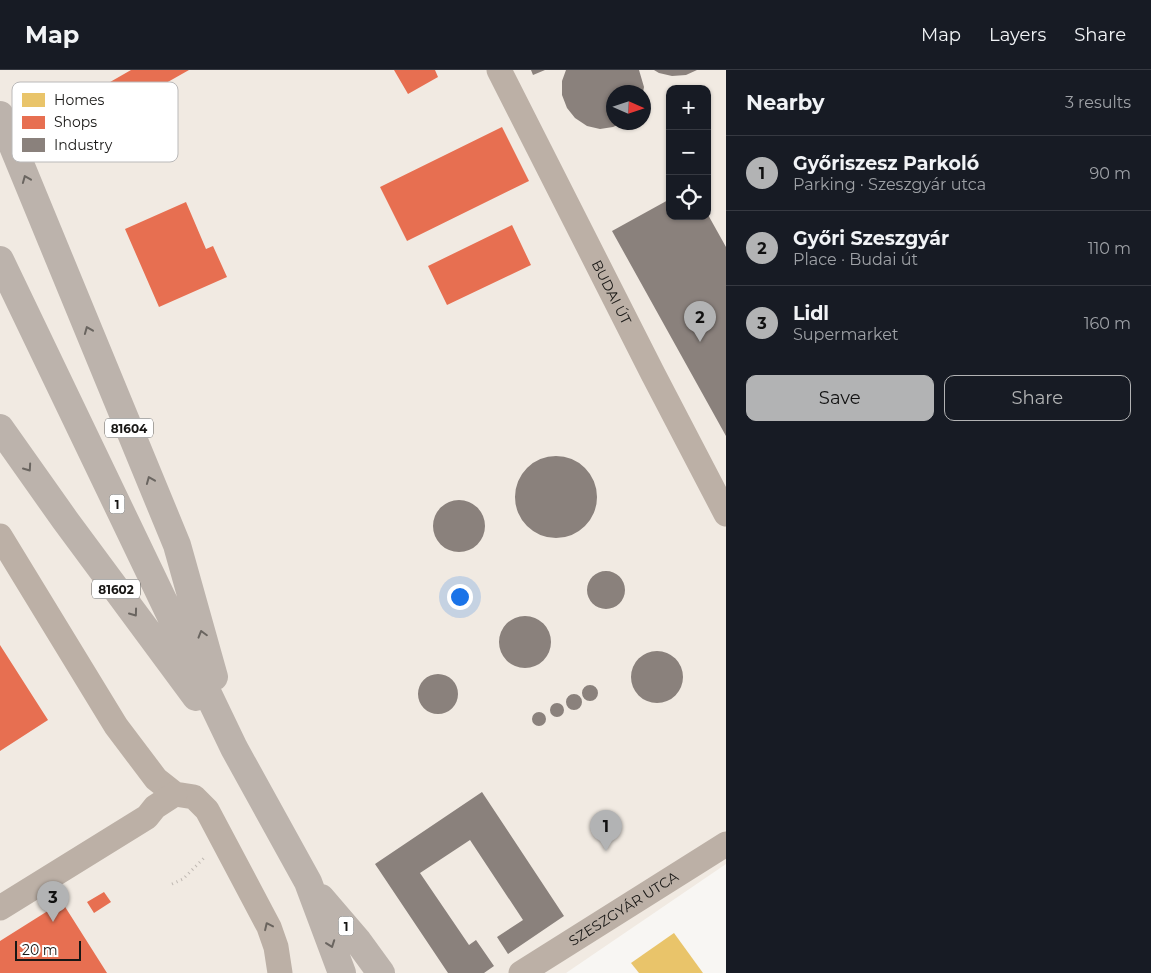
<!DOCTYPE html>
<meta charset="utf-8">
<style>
body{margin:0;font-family:Montserrat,sans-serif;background:#242831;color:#f1f3f6}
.controls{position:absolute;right:15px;top:15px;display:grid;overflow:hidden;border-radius:10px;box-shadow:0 1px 4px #0004}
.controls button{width:45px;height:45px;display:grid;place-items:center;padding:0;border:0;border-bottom:1px solid #363941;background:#171b24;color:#f1f3f6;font:25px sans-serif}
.compass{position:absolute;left:606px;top:15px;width:45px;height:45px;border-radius:50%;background:#171b24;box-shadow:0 1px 4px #0004;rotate:93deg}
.scale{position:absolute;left:15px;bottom:12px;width:66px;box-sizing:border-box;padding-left:5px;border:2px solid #181715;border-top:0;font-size:14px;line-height:18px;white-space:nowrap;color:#181715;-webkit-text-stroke:4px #fff;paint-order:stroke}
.you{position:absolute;left:459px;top:526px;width:18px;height:18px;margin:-12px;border:4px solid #fff;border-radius:50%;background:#1a73e8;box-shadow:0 0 0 8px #1a73e833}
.badge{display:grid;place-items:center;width:32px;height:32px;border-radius:50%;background:#b2b3b4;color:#111;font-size:16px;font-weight:700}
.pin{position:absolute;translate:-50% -41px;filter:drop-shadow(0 1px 2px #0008)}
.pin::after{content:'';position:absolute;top:26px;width:18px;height:15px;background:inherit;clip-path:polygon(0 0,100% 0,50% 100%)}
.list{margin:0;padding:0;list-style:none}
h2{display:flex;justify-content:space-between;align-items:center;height:65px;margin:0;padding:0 20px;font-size:21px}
h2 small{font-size:16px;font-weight:400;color:#9ea1a6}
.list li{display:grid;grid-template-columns:32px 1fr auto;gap:15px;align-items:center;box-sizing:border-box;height:75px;padding:0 20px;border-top:1px solid #363941}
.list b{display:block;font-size:19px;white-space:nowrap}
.list p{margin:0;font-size:16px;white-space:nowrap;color:#9ea1a6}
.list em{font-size:16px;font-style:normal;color:#9ea1a6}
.actions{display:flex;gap:10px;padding:15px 20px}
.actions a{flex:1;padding:11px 0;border:1px solid #b2b3b4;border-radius:10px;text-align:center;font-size:18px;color:#b2b3b4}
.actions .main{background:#b2b3b4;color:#111}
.icon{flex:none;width:28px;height:28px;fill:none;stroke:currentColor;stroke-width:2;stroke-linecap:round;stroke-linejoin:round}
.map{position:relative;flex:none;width:726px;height:903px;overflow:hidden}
header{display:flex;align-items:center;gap:30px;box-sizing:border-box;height:70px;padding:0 25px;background:#171b24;border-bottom:1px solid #363941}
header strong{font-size:24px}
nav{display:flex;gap:28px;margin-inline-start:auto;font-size:18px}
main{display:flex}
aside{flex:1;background:#171b24}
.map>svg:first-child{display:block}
.built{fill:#f1eae2;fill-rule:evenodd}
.homes{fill:#e9c46a}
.shops{fill:#e76f51}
.industry{fill:#8a817c}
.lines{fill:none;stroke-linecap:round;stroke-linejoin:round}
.path{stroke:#bfb8b2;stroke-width:3;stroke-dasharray:1 4;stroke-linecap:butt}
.minor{stroke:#bcb0a6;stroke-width:25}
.major{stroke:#bcb3ac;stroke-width:28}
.oneway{stroke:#6a6560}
.oneway2{stroke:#6a645e}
.labels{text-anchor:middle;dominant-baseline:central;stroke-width:5;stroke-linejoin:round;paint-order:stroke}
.shield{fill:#fff;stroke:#5d5d5b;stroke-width:1}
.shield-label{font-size:12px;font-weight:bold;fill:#181715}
.street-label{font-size:14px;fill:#181715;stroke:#fff}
.key{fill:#fff;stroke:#bab9b9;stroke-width:1}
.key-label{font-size:14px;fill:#181715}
</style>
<header>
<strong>Map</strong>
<nav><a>Map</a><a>Layers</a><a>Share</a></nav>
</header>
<main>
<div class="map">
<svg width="726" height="903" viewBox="0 0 726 903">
<rect width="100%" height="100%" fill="#f8f6f3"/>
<!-- built -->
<path class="built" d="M0,0H726V794L566,903H0ZM670,19H707V146H670ZM614,22H644V52H614Z"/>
<!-- homes -->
<path class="homes" d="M674,863L703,903H639L631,893Z"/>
<!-- shops -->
<path class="shops" d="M131,0H189L44,82L30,58Z
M394,0H435L438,7L408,24Z
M502,57L529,111L407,171L380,117Z
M186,132L206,179L213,176L227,207L159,237L125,159Z
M512,155L531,195L447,235L428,196Z
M0,575L48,650L0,681Z
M104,822L111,832L94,843L87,832Z
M62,832L107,903H0V871Z"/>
<!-- industry -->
<path class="industry" d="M531,0H545L533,5Z
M566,0H639L644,17L643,22H614V52H624L613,57L600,59L587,56L575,48L567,38L562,25V11Z
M654,0H697L686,5L672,6L659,3Z
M670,129V146H707V143L726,177V366L612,161Z
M515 427a41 41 0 1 1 82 0a41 41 0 1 1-82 0Z
M433 456a26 26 0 1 1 52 0a26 26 0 1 1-52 0Z
M587 520a19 19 0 1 1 38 0a19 19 0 1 1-38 0Z
M499 572a26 26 0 1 1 52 0a26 26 0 1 1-52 0Z
M631 607a26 26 0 1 1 52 0a26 26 0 1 1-52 0Z
M418 624a20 20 0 1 1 40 0a20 20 0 1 1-40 0Z
M582 623a8 8 0 1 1 16 0a8 8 0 1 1-16 0Z
M566 632a8 8 0 1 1 16 0a8 8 0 1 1-16 0Z
M550 640a7 7 0 1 1 14 0a7 7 0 1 1-14 0Z
M532 649a7 7 0 1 1 14 0a7 7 0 1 1-14 0Z
M482,722L564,846L508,884L497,867L523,850L470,770L420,803L469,875L476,870L494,896L484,903H448L375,794Z"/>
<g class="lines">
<!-- path -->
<path class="path" d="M172,814L183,809L206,786"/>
<!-- minor -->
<g class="minor">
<path id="s1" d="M499,0L653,304L726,444"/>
<path d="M0,466L116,656L156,709L175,724L194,727L207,740L269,857L276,877L280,903"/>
<path d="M0,838L147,747L155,737L175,724"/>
<path id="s2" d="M521,903L726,774"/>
</g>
<!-- major -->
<path class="major" d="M0,45L177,475L214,607
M0,190L234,678L308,812L342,903
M0,358L65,450L196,627
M321,828L357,870L381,903"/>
</g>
<!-- one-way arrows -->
<defs><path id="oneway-chevron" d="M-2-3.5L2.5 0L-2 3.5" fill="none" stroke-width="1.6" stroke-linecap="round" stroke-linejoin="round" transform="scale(1.25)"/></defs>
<g class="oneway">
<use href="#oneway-chevron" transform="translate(26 109) rotate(-112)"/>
<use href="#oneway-chevron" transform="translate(88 260) rotate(-112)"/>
<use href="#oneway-chevron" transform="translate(28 398) rotate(55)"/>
<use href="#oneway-chevron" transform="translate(150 410) rotate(-112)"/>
<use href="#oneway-chevron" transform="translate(134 543) rotate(54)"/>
<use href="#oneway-chevron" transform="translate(202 564) rotate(-106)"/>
<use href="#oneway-chevron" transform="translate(331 874) rotate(70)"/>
</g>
<use class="oneway2" href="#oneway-chevron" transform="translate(268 856) rotate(-115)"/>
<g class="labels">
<!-- shield labels -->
<g class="shield">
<rect x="105" y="348.5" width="48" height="19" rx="4"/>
<rect x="109.5" y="424.5" width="15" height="19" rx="4"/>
<rect x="92" y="509.5" width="48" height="19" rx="4"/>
<rect x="338.5" y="846.5" width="15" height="19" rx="4"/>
</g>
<g class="shield-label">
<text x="129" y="358">81604</text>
<text x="117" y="434">1</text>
<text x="116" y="519">81602</text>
<text x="346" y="856">1</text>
</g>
<!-- street labels -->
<g class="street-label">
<text stroke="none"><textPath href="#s1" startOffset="249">BUDAI ÚT</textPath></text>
<text stroke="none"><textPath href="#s2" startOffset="121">SZESZGYÁR UTCA</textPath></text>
</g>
</g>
<!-- legend -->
<rect x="12" y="12" width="166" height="80" rx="8" class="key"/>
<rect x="22" y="23" width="23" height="14" fill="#e9c46a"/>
<rect x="22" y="46" width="23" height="13" fill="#e76f51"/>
<rect x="22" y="68" width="23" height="14" fill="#8a817c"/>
<g class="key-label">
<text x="54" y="35">Homes</text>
<text x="54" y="57">Shops</text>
<text x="54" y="80">Industry</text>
</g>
</svg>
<div class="controls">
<button>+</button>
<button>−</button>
<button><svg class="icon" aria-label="locate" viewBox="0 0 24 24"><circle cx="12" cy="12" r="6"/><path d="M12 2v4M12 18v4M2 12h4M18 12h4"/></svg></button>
</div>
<svg class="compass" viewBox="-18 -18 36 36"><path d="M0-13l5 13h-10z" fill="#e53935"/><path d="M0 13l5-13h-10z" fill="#9ea1a6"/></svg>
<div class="scale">20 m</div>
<div class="you"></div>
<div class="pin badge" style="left:606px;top:781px">1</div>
<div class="pin badge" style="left:700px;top:272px">2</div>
<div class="pin badge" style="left:53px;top:852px">3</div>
</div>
<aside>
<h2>Nearby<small>3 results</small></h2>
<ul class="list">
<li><span class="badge">1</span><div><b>Győriszesz Parkoló</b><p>Parking · Szeszgyár utca</p></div><em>90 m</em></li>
<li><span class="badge">2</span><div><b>Győri Szeszgyár</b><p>Place · Budai út</p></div><em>110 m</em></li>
<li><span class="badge">3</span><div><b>Lidl</b><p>Supermarket</p></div><em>160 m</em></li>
</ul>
<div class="actions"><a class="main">Save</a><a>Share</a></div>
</aside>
</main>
